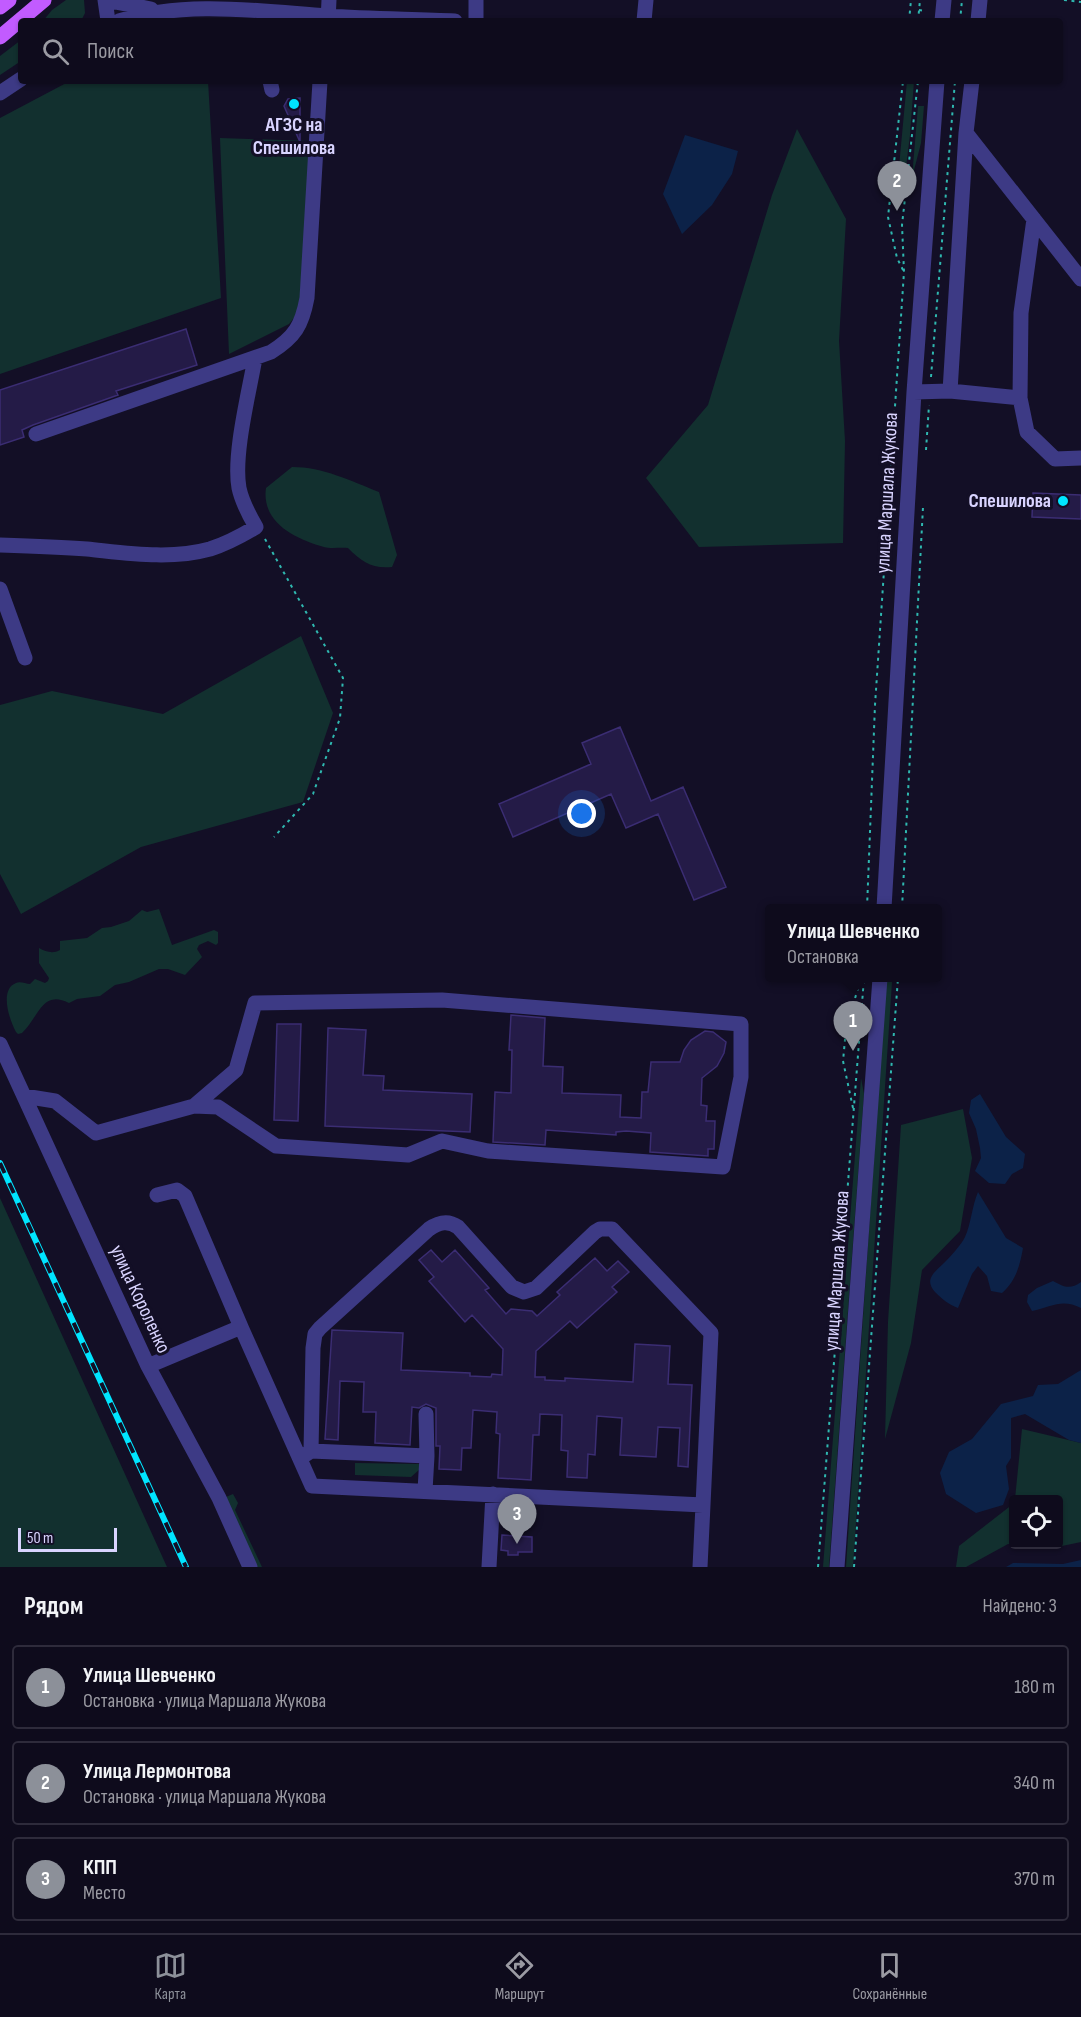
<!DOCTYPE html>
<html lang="ru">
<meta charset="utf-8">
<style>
body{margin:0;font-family:"Sofia Sans Condensed",sans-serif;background:#1c1929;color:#f1f3f6}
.controls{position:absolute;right:18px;bottom:18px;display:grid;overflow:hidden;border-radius:6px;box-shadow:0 2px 4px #0004}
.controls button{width:54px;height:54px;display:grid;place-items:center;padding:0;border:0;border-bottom:2px solid #2e2b3b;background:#0e0b1c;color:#f1f3f6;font:30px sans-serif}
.scale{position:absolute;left:18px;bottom:15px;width:99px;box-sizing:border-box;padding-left:6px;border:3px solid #d9d4ff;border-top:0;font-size:16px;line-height:21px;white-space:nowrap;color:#d9d4ff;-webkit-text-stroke:4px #130f26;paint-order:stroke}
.you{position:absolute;left:582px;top:814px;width:21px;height:21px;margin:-15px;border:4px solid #fff;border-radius:50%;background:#1a73e8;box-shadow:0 0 0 9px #1a73e833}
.badge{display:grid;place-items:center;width:39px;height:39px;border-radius:50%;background:#8c9099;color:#fff;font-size:20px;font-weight:700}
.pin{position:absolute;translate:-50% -50px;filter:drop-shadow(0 2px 3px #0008)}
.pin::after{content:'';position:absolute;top:32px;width:21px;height:18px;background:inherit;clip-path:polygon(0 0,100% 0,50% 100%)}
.popup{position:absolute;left:765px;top:904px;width:177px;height:78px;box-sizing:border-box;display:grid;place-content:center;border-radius:6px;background:#0e0b1c;filter:drop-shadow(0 2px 4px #0005);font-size:20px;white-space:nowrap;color:#9b9ba3}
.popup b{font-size:22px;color:#f1f3f6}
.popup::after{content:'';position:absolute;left:50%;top:100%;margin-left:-12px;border:12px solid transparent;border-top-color:#0e0b1c}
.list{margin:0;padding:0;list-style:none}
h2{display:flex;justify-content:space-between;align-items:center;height:78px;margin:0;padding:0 24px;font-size:26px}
h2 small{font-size:20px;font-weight:400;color:#9b9ba3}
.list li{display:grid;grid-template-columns:39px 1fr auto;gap:18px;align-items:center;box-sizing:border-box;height:84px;margin:0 12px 12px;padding:0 12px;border:2px solid #2e2b3b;border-radius:6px}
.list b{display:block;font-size:22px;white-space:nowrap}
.list p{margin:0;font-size:20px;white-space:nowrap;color:#9b9ba3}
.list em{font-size:20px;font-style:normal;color:#9b9ba3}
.icon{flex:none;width:33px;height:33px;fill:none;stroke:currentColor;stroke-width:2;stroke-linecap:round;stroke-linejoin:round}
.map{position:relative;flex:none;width:1081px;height:1567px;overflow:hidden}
.search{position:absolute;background:#0e0b1c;box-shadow:0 2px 4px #0004;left:18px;right:18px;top:18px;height:66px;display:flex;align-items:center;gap:15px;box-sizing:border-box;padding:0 21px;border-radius:6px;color:#9b9ba3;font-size:22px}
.sheet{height:366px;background:#0e0b1c}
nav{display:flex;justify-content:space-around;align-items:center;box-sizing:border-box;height:84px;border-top:2px solid #2e2b3b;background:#0e0b1c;font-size:16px;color:#9b9ba3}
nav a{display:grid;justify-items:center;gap:3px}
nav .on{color:#8c9099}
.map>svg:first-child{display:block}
.green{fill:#12302f}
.water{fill:#0c2248}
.building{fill:#241b47;stroke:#3b2d73;stroke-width:1.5}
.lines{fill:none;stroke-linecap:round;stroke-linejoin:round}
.path{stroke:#2fb8b0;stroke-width:2;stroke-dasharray:3 4.5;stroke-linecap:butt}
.minor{stroke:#3d3a85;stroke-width:15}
.major{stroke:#c25bff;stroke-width:15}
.rail-casing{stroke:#00e5ff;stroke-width:6}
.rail{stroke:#130f26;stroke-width:4;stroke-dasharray:11;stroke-linecap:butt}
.poi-dot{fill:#00e5ff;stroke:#130f26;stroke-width:2}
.labels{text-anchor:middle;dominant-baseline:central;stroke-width:6;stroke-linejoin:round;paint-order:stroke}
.poi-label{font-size:20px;font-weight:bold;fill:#d9d4ff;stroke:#130f26}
.street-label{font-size:20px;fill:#d9d4ff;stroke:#130f26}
</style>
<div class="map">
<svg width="1081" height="1567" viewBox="0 0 1081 1567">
<rect width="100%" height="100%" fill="#130f26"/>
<!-- green -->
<path class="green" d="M66,0H84L85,13L81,21H43L52,10Z
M21,40V61L0,75V56Z
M70,81H208L221,298L0,374V118Z
M907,81H914L910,135L902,199H896Z
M918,106H924L921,143L912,178Z
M797,129L846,219L839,341L845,441L843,543L699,547L646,478L708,405L772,195Z
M220,138L311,141L299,312L289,324L229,354Z
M292,467C323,467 351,481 379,492L397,555L392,567C372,569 362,562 348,548C341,547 331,549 324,547C296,539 261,523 266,488Z
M301,636L333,713L303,802L141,847L21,914L0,874V705L52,691L163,714Z
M159,909L172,945L214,930L218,932V943L216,945L208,941L199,945L197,949L202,957L185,975L168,969H159L129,982L115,985L100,996L77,999L69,1003C42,989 39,1017 22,1033L18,1034L16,1032C8,1017 0,989 16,983C20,981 26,984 30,984L35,979L45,983L48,981L49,978L39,963V948C46,952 53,954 60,950V941L87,938L102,928L111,927L129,921L142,910L147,912Z
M886,981L892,982L853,1567H846Z
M861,1078L864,1094L829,1567H823Z
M963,1109L972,1158L960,1231L922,1270L911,1343L885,1439L888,1322L901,1125Z
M0,1198L167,1567H0Z
M1022,1429L1081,1443V1542L1062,1546L1014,1545L1058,1544V1500L1015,1499Z
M355,1463L421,1464L420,1469L411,1477L355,1475Z
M233,1494L238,1503L235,1510L262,1567H256L226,1497Z
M1013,1504L1014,1544H1008L966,1567H956L959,1546Z"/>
<!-- water -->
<path class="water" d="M685,135L738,151L732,174L712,205L682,234L663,194Z
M980,1094L1006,1137L1025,1154L1023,1168L1012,1174L1005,1184L989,1183L975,1171L981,1158L980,1148L976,1129L969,1113L971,1100Z
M978,1192L1006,1238L1023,1248C1020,1265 1016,1281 1002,1293L991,1291L987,1276L978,1266L972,1274L958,1308C948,1304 943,1300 935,1292C923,1279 936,1271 945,1262C951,1256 961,1245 965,1237C971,1224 972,1206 978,1192Z
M1053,1281C1064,1287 1070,1290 1081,1282V1308C1062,1298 1051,1307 1032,1311L1027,1302L1028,1295L1037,1288Z
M1081,1370V1443L1069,1440L1025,1414L1011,1418V1458L1006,1466L1009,1489L1003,1505L976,1513L946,1494L940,1473L949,1452L972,1439L1001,1404L1033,1396L1038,1385L1058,1384Z
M1081,1560V1567H1006L1013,1563L1063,1564Z"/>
<!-- building -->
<path class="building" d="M300,98V142L284,106L288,99Z
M186,329L197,365L116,391L118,395L33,425L22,430L24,437L0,445V390Z
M1033,493L1081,495V519L1032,517Z
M620,727L651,801L683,787L726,887L694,900L658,814L626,828L611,794L513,837L499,804L591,764L582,743Z
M511,1015L545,1018L543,1066L563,1067L562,1093L621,1095L620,1117L641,1118L642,1092H648L651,1062H680L684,1050L691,1040L705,1031L713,1032L726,1042L724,1053L717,1066L702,1078L701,1105L707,1106L706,1121H715L714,1149H708V1156L650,1152L651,1133L626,1131L616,1132V1135L546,1130L545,1145L493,1142L495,1092L511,1093L512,1050H509Z
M277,1024H301L298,1121L274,1120Z
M328,1028L366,1030L363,1075L384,1076L383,1090L472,1094L470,1132L325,1126Z
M431,1250L442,1262L455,1250L489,1288L485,1290L506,1314L511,1309L532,1311L537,1316L560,1295L557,1292L595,1258L607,1271L618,1261L629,1272L612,1287L617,1292L577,1328L570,1321L536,1351L535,1377H545V1380L565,1381V1378L633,1382L635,1344L670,1346L668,1384L692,1385L688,1467L678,1466L680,1428L658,1427L656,1457L620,1455L622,1418L597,1416L595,1455L588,1454L587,1478L567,1477L568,1451L561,1450L562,1415L540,1414L539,1435H533L531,1480L498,1478L500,1434L496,1433L497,1412L473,1410L471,1448H462L461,1470L439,1469L440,1446H436V1408L426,1404L419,1408L412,1407L410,1445L375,1443L376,1412H363L364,1382L340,1381L338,1440L325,1439L332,1330L403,1333L401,1370L470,1373V1376L491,1377L492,1374L502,1375L503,1349L472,1315L465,1322L429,1281L434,1277L419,1260Z
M502,1535L532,1537V1552H518V1555H508V1551L501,1550Z"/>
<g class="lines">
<!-- path -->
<path class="path" d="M1064,0L1081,2
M919,10L926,11
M909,21L911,0
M918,21L920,0
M960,21L962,0
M903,270L897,258L888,217L903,81
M931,377L955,81
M926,450L929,405
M265,539L343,678L340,718L313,794L274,837
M867,908L875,705L904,272L902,225L918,81
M902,908L923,507
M853,1108L843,1061L846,1029L861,978
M818,1567L864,978
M854,1567L898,978"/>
<!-- minor -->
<path class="minor" d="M105,0L151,9
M105,0L108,21
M119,21C184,0 259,11 327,16C370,19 413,19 455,21
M328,21L329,0
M476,21V0
M644,21L646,0
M942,21L944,0
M978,21L980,0
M270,81L272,90
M0,93L21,79
M966,133L1081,279
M1034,219L1021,313L1020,398L1027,432L1055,459L1081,458
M950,391L966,133L972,81
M914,392L950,391L1020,398
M36,434L271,352C295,337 302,325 307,298L320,81
M0,545C29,546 58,547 87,549C127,553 170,560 210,549C226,544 241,536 256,527C249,515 242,502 239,488C233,455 249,393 255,358
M0,589L25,658
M884,908L914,392L937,81
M0,1044L148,1366L219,1498L250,1567
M24,1096L55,1101L96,1133L194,1106L218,1107L276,1146L408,1155L442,1141L488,1151L723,1167L741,1077V1024L442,1000L255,1003L236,1070L194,1106
M157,1195L177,1190L185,1196L241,1327
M148,1366L241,1327L312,1486L703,1505L711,1333L612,1229H600L595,1232L536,1288L524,1292L512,1287L458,1227C448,1220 439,1222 429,1229L320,1328L315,1334L313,1348L311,1451
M302,1457L311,1451L427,1456
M425,1491L427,1456L426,1414
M489,1567L493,1494
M700,1567L703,1505
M837,1567L880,978"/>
<!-- major -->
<path class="major" d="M0,7L9,0
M0,37L44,0"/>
<!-- rail casing -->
<g class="rail-casing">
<path id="rail" d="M0,1163L186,1567"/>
</g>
<!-- rail -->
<use href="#rail" class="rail"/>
</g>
<!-- markers -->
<g class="poi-dot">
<circle cx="294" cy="104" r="6"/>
<circle cx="1063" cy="501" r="6"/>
</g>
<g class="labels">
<!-- poi labels -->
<g class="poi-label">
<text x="294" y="125">АГЗС на<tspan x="294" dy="23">Спешилова</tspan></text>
<text x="1051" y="501" text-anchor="end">Спешилова</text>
</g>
<!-- street labels -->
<g class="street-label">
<text transform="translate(887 493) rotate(-87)">улица Маршала Жукова</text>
<text transform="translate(837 1271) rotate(-86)">улица Маршала Жукова</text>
<text transform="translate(140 1299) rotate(65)">улица Короленко</text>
</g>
</g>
</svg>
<div class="controls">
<button><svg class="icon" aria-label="locate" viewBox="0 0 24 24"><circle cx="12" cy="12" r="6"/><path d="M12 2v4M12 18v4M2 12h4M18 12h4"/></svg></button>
</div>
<div class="scale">50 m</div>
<div class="you"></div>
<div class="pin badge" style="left:853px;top:1051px">1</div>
<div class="popup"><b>Улица Шевченко</b>Остановка</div>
<div class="pin badge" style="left:897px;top:211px">2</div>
<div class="pin badge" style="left:517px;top:1544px">3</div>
<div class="search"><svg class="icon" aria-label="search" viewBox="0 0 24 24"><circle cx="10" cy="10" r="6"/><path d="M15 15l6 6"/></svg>Поиск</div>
</div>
<section class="sheet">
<h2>Рядом<small>Найдено: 3</small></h2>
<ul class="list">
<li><span class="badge">1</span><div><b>Улица Шевченко</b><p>Остановка · улица Маршала Жукова</p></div><em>180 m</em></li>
<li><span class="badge">2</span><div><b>Улица Лермонтова</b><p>Остановка · улица Маршала Жукова</p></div><em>340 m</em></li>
<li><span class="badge">3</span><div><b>КПП</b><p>Место</p></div><em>370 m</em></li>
</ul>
</section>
<nav>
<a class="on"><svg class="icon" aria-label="map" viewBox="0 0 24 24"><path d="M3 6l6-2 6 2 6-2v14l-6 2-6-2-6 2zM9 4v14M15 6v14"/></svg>Карта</a>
<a><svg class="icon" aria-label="directions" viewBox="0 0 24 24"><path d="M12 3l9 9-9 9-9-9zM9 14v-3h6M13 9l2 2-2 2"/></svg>Маршрут</a>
<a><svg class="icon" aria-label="saved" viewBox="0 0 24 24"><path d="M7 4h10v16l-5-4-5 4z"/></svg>Сохранённые</a>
</nav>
